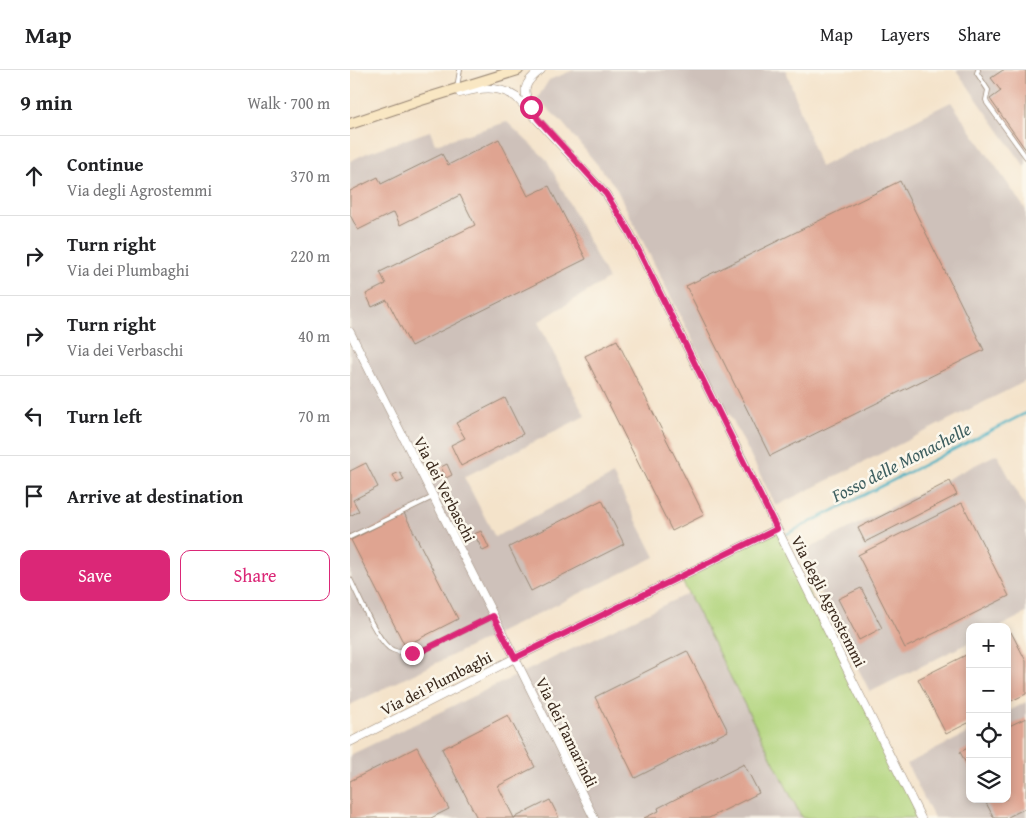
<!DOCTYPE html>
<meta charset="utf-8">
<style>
body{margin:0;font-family:"Gentium Book Plus",serif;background:#f2f2f2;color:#202124}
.controls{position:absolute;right:15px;bottom:15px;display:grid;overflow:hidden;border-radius:10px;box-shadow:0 2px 8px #0003}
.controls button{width:45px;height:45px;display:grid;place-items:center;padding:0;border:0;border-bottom:1px solid #e0e0e0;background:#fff;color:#202124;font:25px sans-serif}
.stop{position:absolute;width:15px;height:15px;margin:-11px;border:4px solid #db2777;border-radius:50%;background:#fff}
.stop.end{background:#db2777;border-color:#fff;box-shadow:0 1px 5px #0008}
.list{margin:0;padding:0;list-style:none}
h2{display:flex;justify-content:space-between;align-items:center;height:65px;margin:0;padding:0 20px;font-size:21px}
h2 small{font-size:16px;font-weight:400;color:#757577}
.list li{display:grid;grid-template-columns:32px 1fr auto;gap:15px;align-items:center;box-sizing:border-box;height:80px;padding:0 20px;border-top:1px solid #e0e0e0}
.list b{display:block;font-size:19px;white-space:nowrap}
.list p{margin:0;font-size:16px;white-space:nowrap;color:#757577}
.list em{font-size:16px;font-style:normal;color:#757577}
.actions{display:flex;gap:10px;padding:15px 20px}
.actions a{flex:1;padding:11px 0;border:1px solid #db2777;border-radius:10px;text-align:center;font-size:18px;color:#db2777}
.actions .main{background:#db2777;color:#fff}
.icon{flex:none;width:28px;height:28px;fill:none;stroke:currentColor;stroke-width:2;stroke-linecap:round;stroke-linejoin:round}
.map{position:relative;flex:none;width:676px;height:748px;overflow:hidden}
header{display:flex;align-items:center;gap:30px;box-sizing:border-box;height:70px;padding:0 25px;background:#fff;border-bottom:1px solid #e0e0e0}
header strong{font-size:24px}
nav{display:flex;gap:28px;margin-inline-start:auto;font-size:18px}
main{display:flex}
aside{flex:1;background:#fff}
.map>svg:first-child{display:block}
.industrial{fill:#cec1ba}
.green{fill:#b1d47c;stroke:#767f4d}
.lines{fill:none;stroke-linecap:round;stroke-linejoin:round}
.stream{stroke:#43afc2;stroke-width:2.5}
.building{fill:#dfa491}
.lane-casing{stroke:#988674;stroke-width:5.5}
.street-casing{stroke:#988674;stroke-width:9}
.secondary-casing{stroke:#988674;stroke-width:12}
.lane{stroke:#fff;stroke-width:4}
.street{stroke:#fff;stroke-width:8}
.secondary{stroke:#f9e7c3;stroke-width:10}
.route{stroke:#db2777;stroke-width:6}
.labels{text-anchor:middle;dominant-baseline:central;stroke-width:5;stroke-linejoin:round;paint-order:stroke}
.street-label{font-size:16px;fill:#3b2a1e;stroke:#fbf7ec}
.water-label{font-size:18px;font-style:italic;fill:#3e5f60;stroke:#fbf7ec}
</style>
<header>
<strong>Map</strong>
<nav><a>Map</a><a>Layers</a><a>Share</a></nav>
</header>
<main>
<aside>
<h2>9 min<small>Walk · 700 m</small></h2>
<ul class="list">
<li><svg class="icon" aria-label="ahead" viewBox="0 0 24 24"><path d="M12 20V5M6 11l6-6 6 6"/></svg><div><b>Continue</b><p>Via degli Agrostemmi</p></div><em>370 m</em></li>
<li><svg class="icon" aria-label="right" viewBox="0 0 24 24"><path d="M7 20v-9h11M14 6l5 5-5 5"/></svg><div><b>Turn right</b><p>Via dei Plumbaghi</p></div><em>220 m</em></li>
<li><svg class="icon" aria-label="right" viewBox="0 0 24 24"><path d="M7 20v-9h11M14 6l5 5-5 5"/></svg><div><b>Turn right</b><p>Via dei Verbaschi</p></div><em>40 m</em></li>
<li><svg class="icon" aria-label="left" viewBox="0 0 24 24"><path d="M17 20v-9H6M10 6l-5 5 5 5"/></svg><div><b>Turn left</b></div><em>70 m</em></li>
<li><svg class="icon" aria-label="arrive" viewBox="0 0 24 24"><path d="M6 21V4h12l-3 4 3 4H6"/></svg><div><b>Arrive at destination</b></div></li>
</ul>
<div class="actions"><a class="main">Save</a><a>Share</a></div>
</aside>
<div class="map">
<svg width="676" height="748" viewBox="0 0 676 748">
<rect width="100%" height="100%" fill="#fbf7ec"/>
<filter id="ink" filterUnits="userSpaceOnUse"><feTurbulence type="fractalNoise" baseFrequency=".02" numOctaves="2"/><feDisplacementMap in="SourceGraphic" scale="10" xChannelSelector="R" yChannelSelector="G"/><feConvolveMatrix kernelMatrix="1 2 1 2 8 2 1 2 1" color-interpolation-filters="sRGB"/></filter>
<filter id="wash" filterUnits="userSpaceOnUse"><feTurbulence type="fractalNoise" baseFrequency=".0096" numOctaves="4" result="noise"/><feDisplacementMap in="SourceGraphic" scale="20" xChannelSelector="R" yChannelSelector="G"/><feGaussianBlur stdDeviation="1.12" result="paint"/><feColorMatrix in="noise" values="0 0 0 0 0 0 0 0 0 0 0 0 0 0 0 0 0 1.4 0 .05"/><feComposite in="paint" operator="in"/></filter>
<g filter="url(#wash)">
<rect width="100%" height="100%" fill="#f4e3ca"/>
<!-- industrial -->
<path class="industrial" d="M224,0H436L470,97L601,32L676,140V311L426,436L265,116L211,51L187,29L199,10Z
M606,0H676V98Z
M157,52L197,90L258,209L188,252L235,346L114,407L145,467L263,405L305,487L0,635V91L17,83L80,61L85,74Z
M647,384L676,439V543L649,557H620V572L520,622L469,521L474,516L469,506L462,507L450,483Z
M339,523L452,748H0V685Z
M676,632V748H584L557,694L620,662V729H657V642Z"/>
<!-- green -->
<path class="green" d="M427,459L571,748H452L330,507Z"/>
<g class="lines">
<!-- stream -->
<path class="stream" d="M437,464L676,343"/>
</g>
<g id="blocks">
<!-- building -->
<path class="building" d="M653,0H676V80L640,29L651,21L641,8Z
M149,69L178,126L199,116L236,189L61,276L37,230L22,237L16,224L36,214L30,202L125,155L110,125L50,155L44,142L8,160L0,145V121L28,107L31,114L92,84L98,95Z
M550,111L634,280L420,386L336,216Z
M267,270L354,445L322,461L235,286Z
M155,328L173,364L111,396L101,375L115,368L106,353Z
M16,393L28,417L3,430L9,441L0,446V401Z
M97,394L102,405L96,408L91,397Z
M50,402L54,410L47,413L43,405Z
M600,411L607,425L515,472L508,458Z
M252,430L274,474L181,521L159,477Z
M612,433L659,526L555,578L508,485Z
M54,443L108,549L55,576L1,470Z
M131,461L139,478L133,481L124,464Z
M511,518L532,558L509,570L488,529Z
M661,562L676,591V624L657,633V564Z
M337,581L378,661L285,708L245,627Z
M620,583V652L596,664L568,609Z
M158,645L185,697L148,716L164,748L200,730L209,748H127L92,679Z
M676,648V738L656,748H644L634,729H657V657Z
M67,677L99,739L81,748H0V711Z
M620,677V701L610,682Z
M394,694L409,723L359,748H294L309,741L308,738Z"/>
</g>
</g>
<g filter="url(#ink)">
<use href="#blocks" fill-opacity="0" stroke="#988674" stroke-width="1"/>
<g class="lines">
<!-- lane casing -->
<g class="lane-casing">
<path id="lane" d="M628,0L627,3L638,20L636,30L637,33L676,87
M107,17L110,0
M0,467L83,427
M0,509C8,525 26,568 39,578C50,585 63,583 74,580L143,546"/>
</g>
<!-- street casing -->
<g class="street-casing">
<path id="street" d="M110,23C130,18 148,15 166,27L256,124L280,163L571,748
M182,39C171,21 174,12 191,0
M0,262L165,588L244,748
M0,672L165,588L427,459"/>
</g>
<!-- secondary casing -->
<g class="secondary-casing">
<path id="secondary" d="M0,54L68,31L168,0"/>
</g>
<!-- lane -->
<use href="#lane" class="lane"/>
<!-- street -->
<use href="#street" class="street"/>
<!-- secondary -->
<use href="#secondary" class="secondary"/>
</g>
</g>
<g class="lines" filter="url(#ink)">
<!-- route -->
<path class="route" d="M62,583L74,580L143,546L165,588L427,459L280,163L256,124L188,49L181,37"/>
</g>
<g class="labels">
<!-- street labels -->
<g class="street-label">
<text transform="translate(95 419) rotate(63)">Via dei Verbaschi</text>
<text transform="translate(479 531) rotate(63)">Via degli Agrostemmi</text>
<text transform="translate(86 613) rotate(-27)">Via dei Plumbaghi</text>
<text transform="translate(217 662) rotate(64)">Via dei Tamarindi</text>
</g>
<!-- water labels -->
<g class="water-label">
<text transform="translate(551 392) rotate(-27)">Fosso delle Monachelle</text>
</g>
</g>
</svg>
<div class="controls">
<button>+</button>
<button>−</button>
<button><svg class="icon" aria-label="locate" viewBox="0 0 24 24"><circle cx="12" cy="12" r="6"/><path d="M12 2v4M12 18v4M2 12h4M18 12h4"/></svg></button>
<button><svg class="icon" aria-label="layers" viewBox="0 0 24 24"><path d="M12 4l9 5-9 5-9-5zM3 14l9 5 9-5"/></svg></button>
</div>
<div class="stop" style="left:181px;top:37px"></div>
<div class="stop end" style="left:62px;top:583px"></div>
</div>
</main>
